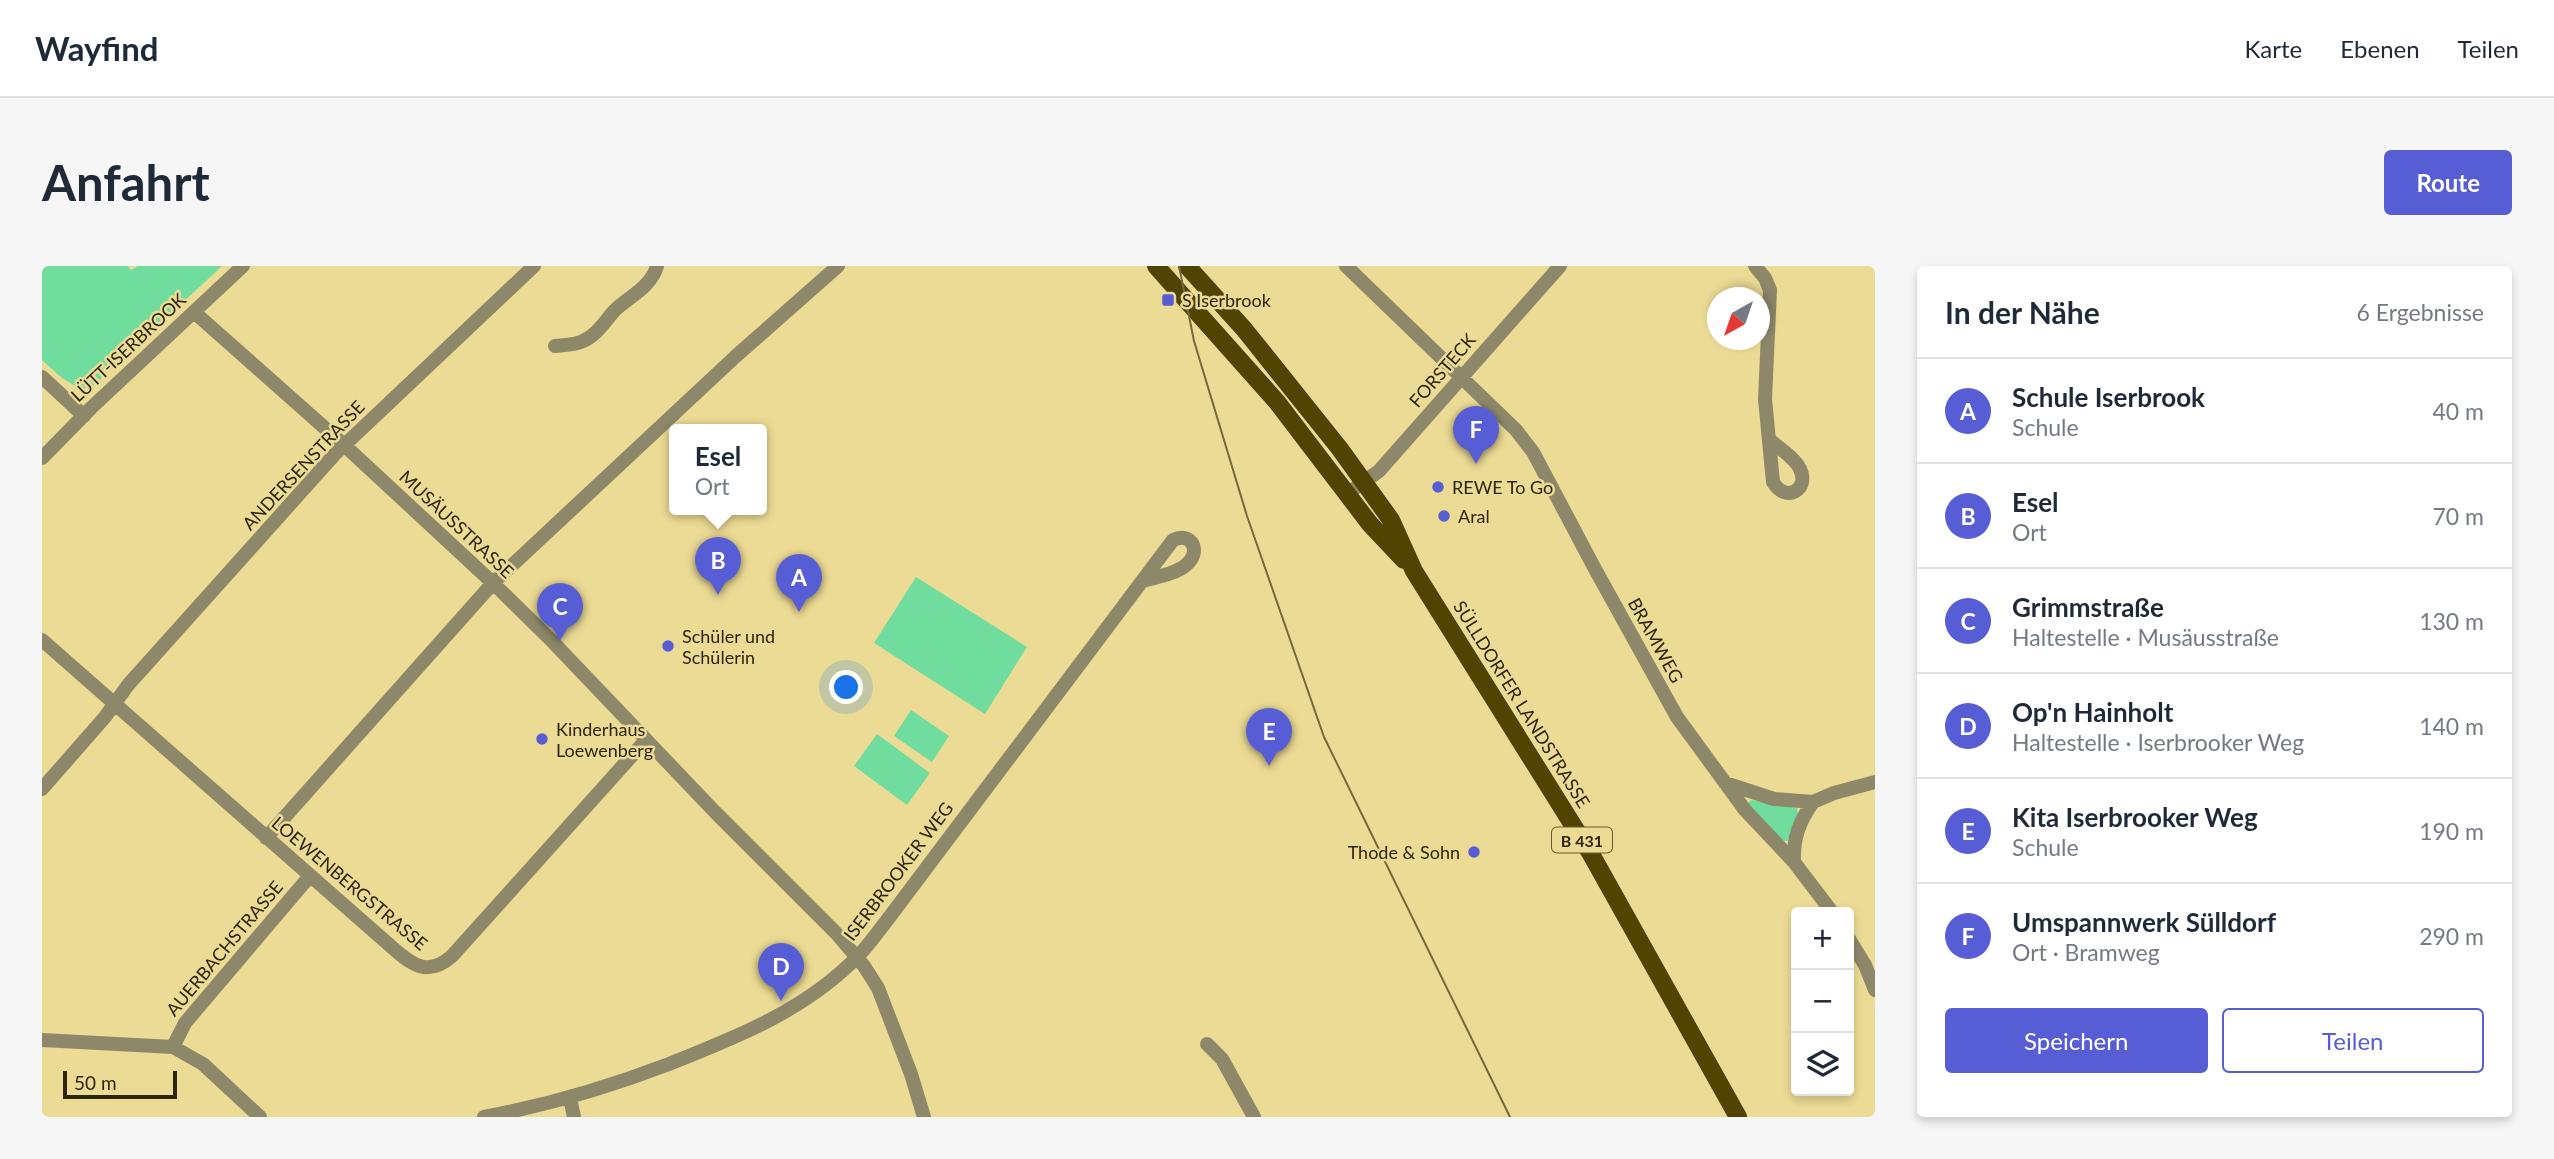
<!DOCTYPE html>
<html lang="de">
<meta charset="utf-8">
<style>
body{margin:0;font-family:Lato,sans-serif;background:#f6f6f7;color:#1f2937}
.controls{position:absolute;right:21px;bottom:21px;display:grid;overflow:hidden;border-radius:7px;box-shadow:0 4px 10px #0003}
.controls button{width:63px;height:63px;display:grid;place-items:center;padding:0;border:0;border-bottom:2px solid #e0e1e3;background:#fff;color:#1f2937;font:35px sans-serif}
.compass{position:absolute;left:1665px;top:21px;width:63px;height:63px;border-radius:50%;background:#fff;box-shadow:0 4px 10px #0003;rotate:220deg}
.scale{position:absolute;left:21px;bottom:18px;width:114px;box-sizing:border-box;padding-left:7px;border:4px solid #2d2609;border-top:0;font-size:19px;line-height:24px;white-space:nowrap;color:#2d2609;-webkit-text-stroke:5px #ecdb94;paint-order:stroke}
.you{position:absolute;left:805px;top:422px;width:24px;height:24px;margin:-18px;border:5px solid #fff;border-radius:50%;background:#1a73e8;box-shadow:0 0 0 10px #1a73e833}
.badge{display:grid;place-items:center;width:46px;height:46px;border-radius:50%;background:#575ed5;color:#fff;font-size:23px;font-weight:700}
.pin{position:absolute;translate:-50% -58px;filter:drop-shadow(0 2px 4px #0008)}
.pin::after{content:'';position:absolute;top:37px;width:24px;height:21px;background:inherit;clip-path:polygon(0 0,100% 0,50% 100%)}
.popup{position:absolute;left:627px;top:158px;width:98px;height:91px;box-sizing:border-box;display:grid;place-content:center;border-radius:7px;background:#fff;filter:drop-shadow(0 2px 5px #0005);font-size:23px;white-space:nowrap;color:#747a83}
.popup b{font-size:26px;color:#1f2937}
.popup::after{content:'';position:absolute;left:50%;top:100%;margin-left:-14px;border:14px solid transparent;border-top-color:#fff}
.list{margin:0;padding:0;list-style:none}
h2{display:flex;justify-content:space-between;align-items:center;height:91px;margin:0;padding:0 28px;font-size:30px}
h2 small{font-size:23px;font-weight:400;color:#747a83}
.list li{display:grid;grid-template-columns:46px 1fr auto;gap:21px;align-items:center;box-sizing:border-box;height:105px;padding:0 28px;border-top:2px solid #e0e1e3}
.list b{display:block;font-size:26px;white-space:nowrap}
.list p{margin:0;font-size:23px;white-space:nowrap;color:#747a83}
.list em{font-size:23px;font-style:normal;color:#747a83}
.actions{display:flex;gap:14px;padding:21px 28px}
.actions a{flex:1;padding:16px 0;border:2px solid #575ed5;border-radius:7px;text-align:center;font-size:24px;color:#575ed5}
.actions .main{background:#575ed5;color:#fff}
.icon{flex:none;width:38px;height:38px;fill:none;stroke:currentColor;stroke-width:2;stroke-linecap:round;stroke-linejoin:round}
.map{position:relative;flex:none;width:1833px;height:851px;overflow:hidden;border-radius:7px}
header{display:flex;align-items:center;gap:42px;box-sizing:border-box;height:98px;padding:0 35px;background:#fff;border-bottom:2px solid #e0e1e3}
header strong{font-size:33px}
nav{display:flex;gap:38px;margin-inline-start:auto;font-size:24px}
.intro{display:flex;align-items:center;justify-content:space-between;box-sizing:border-box;height:168px;padding:0 42px}
h1{margin:0;font-size:49px}
.button{padding:18px 32px;border-radius:7px;background:#575ed5;color:#fff;font-size:24px;font-weight:700}
main{display:flex;gap:42px;padding:0 42px}
aside{flex:1;background:#fff;border-radius:7px;box-shadow:0 4px 10px #0003}
.map>svg:first-child{display:block}
.green{fill:#70dc9e}
.lines{fill:none;stroke-linecap:round;stroke-linejoin:round}
.street{stroke:#8e886b;stroke-width:14}
.primary{stroke:#514403;stroke-width:18}
.tram{stroke:#74693d;stroke-width:2}
.poi-dot{fill:#575ed5;stroke:#ecdb94;stroke-width:2.5}
.labels{text-anchor:middle;dominant-baseline:central;stroke-width:5;stroke-linejoin:round;paint-order:stroke}
.shield{fill:#ecdb94;stroke:#665c33;stroke-width:2}
.shield-label{font-size:16px;font-weight:bold;fill:#2d2609}
.poi-label{font-size:18px;fill:#2d2609;stroke:#ecdb94;text-anchor:start}
.street-label{font-size:18px;fill:#2d2609;stroke:#ecdb94}
</style>
<header>
<strong>Wayfind</strong>
<nav><a>Karte</a><a>Ebenen</a><a>Teilen</a></nav>
</header>
<div class="intro"><h1>Anfahrt</h1><a class="button">Route</a></div>
<main>
<div class="map">
<svg width="1833" height="851" viewBox="0 0 1833 851">
<rect width="100%" height="100%" fill="#ecdb94"/>
<!-- green -->
<path class="green" d="M0,0H86L89,4L96,0H180L51,120L38,123L20,112L0,94Z
M874,311L985,381L943,448L832,377Z
M869,444L907,470L890,496L852,470Z
M835,468L888,507L865,539L812,500Z
M1709,534L1755,542L1756,548L1746,575H1740L1706,538Z"/>
<g class="lines">
<!-- street -->
<path class="street" d="M1304,0L1474,164L1491,186L1553,303L1635,451L1703,544L1752,596L1790,646
M1713,0L1723,12L1728,24L1723,133L1731,216C1744,238 1768,223 1758,203C1753,192 1738,183 1729,175
M152,46L302,179L451,317L509,374L673,546L795,668L822,700L836,722L869,808L882,851
M513,80C522,79 533,79 541,75C555,69 563,55 573,44C588,30 609,21 615,0
M0,111L42,150
M0,192L49,142L201,0
M1305,228L1337,205L1518,0
M0,374L344,676C366,695 383,714 410,690L604,474
M1683,517L1732,533L1771,536L1792,527L1833,516
M0,523L63,451L86,419L293,188L492,0
M224,572L451,317L694,90L796,0
M1752,596C1751,572 1757,556 1771,536
M1807,673L1823,699L1833,724
M0,774L131,781L161,798L218,851
M1165,778L1180,793L1212,851
M131,781L143,757L267,611
M528,832L532,851
M442,851C506,839 567,821 627,798C695,771 764,744 816,690C826,680 834,668 843,657L1131,274C1150,265 1160,286 1144,299C1134,308 1114,311 1101,315"/>
<!-- primary -->
<path class="primary" d="M1114,0L1235,136L1328,258L1362,294
M1145,0L1202,63L1298,183L1349,254L1372,305L1549,588L1696,851"/>
<!-- tram -->
<path class="tram" d="M1137,0L1152,75L1205,250L1282,471L1468,851"/>
</g>
<!-- markers -->
<g class="poi-dot">
<rect x="1119" y="27" width="14" height="14" rx="3.5"/>
<circle cx="1396" cy="221" r="7"/>
<circle cx="1402" cy="250" r="7"/>
<circle cx="626" cy="380" r="7"/>
<circle cx="500" cy="473" r="7"/>
<circle cx="1432" cy="586" r="7"/>
</g>
<g class="labels">
<!-- shield labels -->
<rect class="shield" x="1510" y="561.5" width="60" height="25" rx="5"/>
<g class="shield-label">
<text x="1540" y="574">B 431</text>
</g>
<!-- poi labels -->
<g class="poi-label">
<text x="1140" y="34">S Iserbrook</text>
<text x="1410" y="221">REWE To Go</text>
<text x="1416" y="250">Aral</text>
<text x="640" y="370">Schüler und<tspan x="640" dy="21">Schülerin</tspan></text>
<text x="514" y="463">Kinderhaus<tspan x="514" dy="21">Loewenberg</tspan></text>
<text x="1418" y="586" text-anchor="end">Thode &amp; Sohn</text>
</g>
<!-- street labels -->
<g class="street-label">
<text transform="translate(86 81) rotate(-43)">LÜTT-ISERBROOK</text>
<text transform="translate(1400 104) rotate(-49)">FORSTECK</text>
<text transform="translate(261 199) rotate(-47)">ANDERSENSTRASSE</text>
<text transform="translate(415 258) rotate(43)">MUSÄUSSTRASSE</text>
<text transform="translate(1614 374) rotate(61)">BRAMWEG</text>
<text transform="translate(1480 438) rotate(58)">SÜLLDORFER LANDSTRASSE</text>
<text transform="translate(856 605) rotate(-53)">ISERBROOKER WEG</text>
<text transform="translate(308 617) rotate(40)">LOEWENBERGSTRASSE</text>
<text transform="translate(182 682) rotate(-50)">AUERBACHSTRASSE</text>
</g>
</g>
</svg>
<div class="controls">
<button>+</button>
<button>−</button>
<button><svg class="icon" aria-label="layers" viewBox="0 0 24 24"><path d="M12 4l9 5-9 5-9-5zM3 14l9 5 9-5"/></svg></button>
</div>
<svg class="compass" viewBox="-18 -18 36 36"><path d="M0-13l5 13h-10z" fill="#e53935"/><path d="M0 13l5-13h-10z" fill="#747a83"/></svg>
<div class="scale">50 m</div>
<div class="you"></div>
<div class="pin badge" style="left:757px;top:346px">A</div>
<div class="pin badge" style="left:676px;top:329px">B</div>
<div class="popup"><b>Esel</b>Ort</div>
<div class="pin badge" style="left:518px;top:375px">C</div>
<div class="pin badge" style="left:739px;top:735px">D</div>
<div class="pin badge" style="left:1227px;top:500px">E</div>
<div class="pin badge" style="left:1434px;top:198px">F</div>
</div>
<aside>
<h2>In der Nähe<small>6 Ergebnisse</small></h2>
<ul class="list">
<li><span class="badge">A</span><div><b>Schule Iserbrook</b><p>Schule</p></div><em>40 m</em></li>
<li><span class="badge">B</span><div><b>Esel</b><p>Ort</p></div><em>70 m</em></li>
<li><span class="badge">C</span><div><b>Grimmstraße</b><p>Haltestelle · Musäusstraße</p></div><em>130 m</em></li>
<li><span class="badge">D</span><div><b>Op'n Hainholt</b><p>Haltestelle · Iserbrooker Weg</p></div><em>140 m</em></li>
<li><span class="badge">E</span><div><b>Kita Iserbrooker Weg</b><p>Schule</p></div><em>190 m</em></li>
<li><span class="badge">F</span><div><b>Umspannwerk Sülldorf</b><p>Ort · Bramweg</p></div><em>290 m</em></li>
</ul>
<div class="actions"><a class="main">Speichern</a><a>Teilen</a></div>
</aside>
</main>
